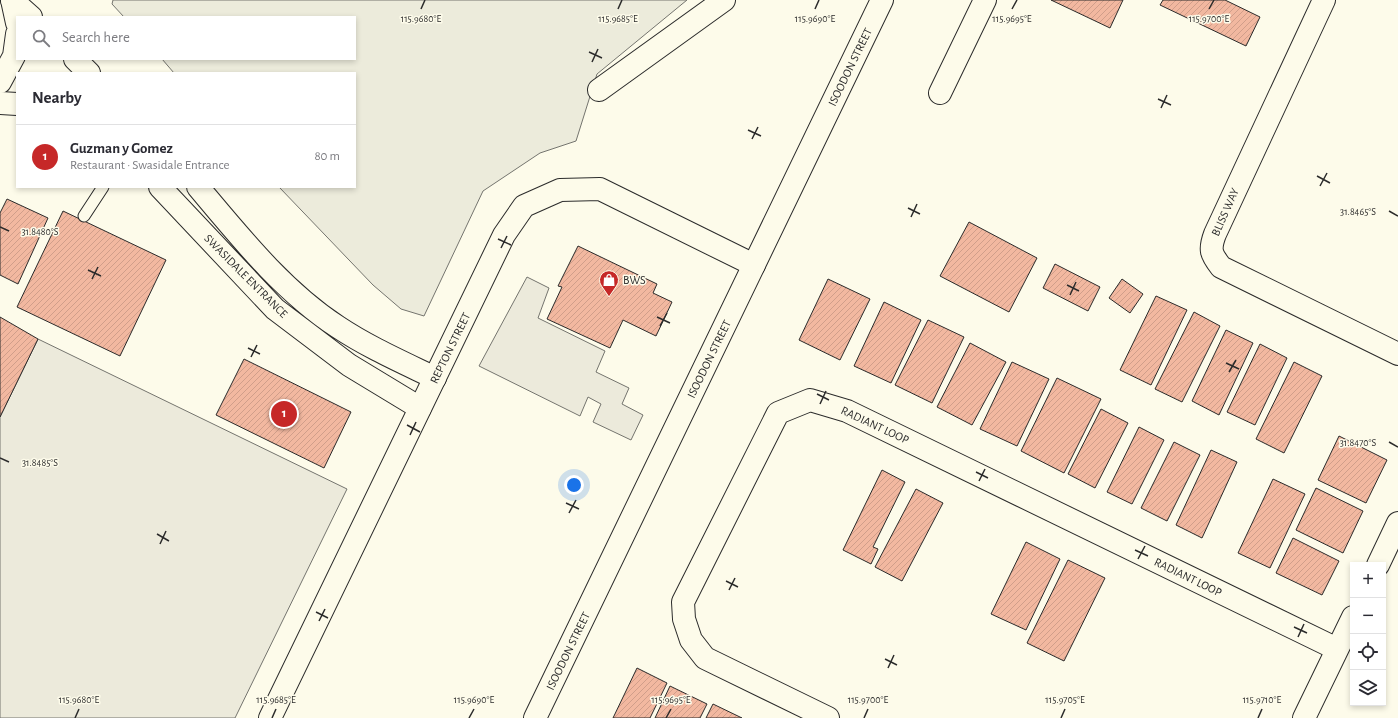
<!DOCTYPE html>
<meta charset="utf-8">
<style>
body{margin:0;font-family:"Alegreya Sans",sans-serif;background:#f7f7f7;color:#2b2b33}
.controls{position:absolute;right:12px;bottom:12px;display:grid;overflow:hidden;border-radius:0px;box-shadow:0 2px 6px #0003}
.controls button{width:36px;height:36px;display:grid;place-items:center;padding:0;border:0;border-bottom:1px solid #e1e1e2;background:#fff;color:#2b2b33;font:20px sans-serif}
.you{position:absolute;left:574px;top:485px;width:14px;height:14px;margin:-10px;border:3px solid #fff;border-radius:50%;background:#1a73e8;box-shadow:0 0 0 6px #1a73e833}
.badge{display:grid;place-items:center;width:26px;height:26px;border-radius:50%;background:#c62828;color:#fff;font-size:13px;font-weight:700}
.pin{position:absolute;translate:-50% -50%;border:2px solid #fff;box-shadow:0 1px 4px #0006}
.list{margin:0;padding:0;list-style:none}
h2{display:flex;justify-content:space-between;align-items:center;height:52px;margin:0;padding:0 16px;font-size:17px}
h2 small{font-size:13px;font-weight:400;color:#7c7c81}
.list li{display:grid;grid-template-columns:26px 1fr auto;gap:12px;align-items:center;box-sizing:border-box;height:64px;padding:0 16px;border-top:1px solid #e1e1e2}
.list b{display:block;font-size:15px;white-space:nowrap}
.list p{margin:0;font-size:13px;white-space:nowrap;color:#7c7c81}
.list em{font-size:13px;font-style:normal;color:#7c7c81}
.icon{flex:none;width:22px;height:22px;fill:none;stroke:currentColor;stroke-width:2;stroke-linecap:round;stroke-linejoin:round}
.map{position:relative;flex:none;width:1398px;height:718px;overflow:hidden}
.search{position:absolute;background:#fff;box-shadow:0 2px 6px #0003;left:16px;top:16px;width:340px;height:44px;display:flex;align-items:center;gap:10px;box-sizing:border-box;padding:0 14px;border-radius:0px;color:#7c7c81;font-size:15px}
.panel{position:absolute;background:#fff;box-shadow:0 2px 6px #0003;left:16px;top:72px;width:340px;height:116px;border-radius:0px}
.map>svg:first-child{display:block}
.green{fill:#ecebdb;stroke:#74746e}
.parking{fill:#eceadb;stroke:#74746e}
.building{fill:url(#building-hatch);stroke:#2b2b2b}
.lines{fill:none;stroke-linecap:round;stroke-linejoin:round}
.lane-casing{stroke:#2b2b2b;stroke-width:13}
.street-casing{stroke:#2b2b2b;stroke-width:24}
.secondary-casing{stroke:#2b2b2b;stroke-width:24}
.primary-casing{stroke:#2b2b2b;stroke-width:24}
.lane{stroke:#fdfbea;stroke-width:11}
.street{stroke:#fdfbea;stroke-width:22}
.secondary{stroke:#fdfbea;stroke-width:22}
.primary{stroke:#fdfbea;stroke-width:22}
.ticks{fill:none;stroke:#2b2b2b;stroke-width:1.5}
.labels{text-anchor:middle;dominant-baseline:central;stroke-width:3;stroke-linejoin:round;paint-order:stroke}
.street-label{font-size:12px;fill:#2b2b2b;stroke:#fdfbea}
.poi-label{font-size:12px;fill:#2b2b2b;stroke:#fdfbea;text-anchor:start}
.ticks-label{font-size:10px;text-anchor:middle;fill:#2b2b2b;stroke:#fdfbea;stroke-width:3;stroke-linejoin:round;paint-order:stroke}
</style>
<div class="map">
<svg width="1398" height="718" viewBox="0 0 1398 718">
<defs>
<pattern id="building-hatch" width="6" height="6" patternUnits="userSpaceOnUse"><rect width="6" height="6" fill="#f2b8a0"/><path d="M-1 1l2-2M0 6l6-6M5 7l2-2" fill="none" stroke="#d09e8a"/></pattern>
</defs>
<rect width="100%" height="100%" fill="#fdfbea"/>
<!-- green -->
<path class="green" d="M113,0H687L597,74L576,141L540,153L483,191L424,316L401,309L373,285L279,187H355V73H174L162,59H355V17H124L112,4Z"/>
<!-- parking -->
<path class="parking" d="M527,277L549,288L538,318L605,351L596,372L629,388L622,404L643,415L631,440L593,422L601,404L588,397L580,416L479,366Z
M38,339L347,489L235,718H0V417Z"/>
<!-- building -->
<path class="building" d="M1051,0H1123L1110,28Z
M1163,0H1225L1260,17L1246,46L1160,5Z
M7,199L48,218L18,284L0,275V213Z
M63,211L166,260L120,356L17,307Z
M969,222L1037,258L1009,312L940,276Z
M578,246L657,284L653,293L672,302L656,336L623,320L610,348L547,319L562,287L558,286Z
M1055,264L1100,287L1088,311L1043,288Z
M828,279L870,299L840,360L799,340Z
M1122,279L1143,294L1130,313L1109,298Z
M1156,296L1187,310L1151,385L1120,370Z
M884,302L921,320L891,383L854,366Z
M1194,312L1220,326L1182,402L1155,389Z
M0,317L38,339L0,417Z
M928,320L964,337L932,403L895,385Z
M1226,330L1253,343L1219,415L1192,401Z
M970,343L1006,362L972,425L937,407Z
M1260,344L1287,358L1255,425L1227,412Z
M244,359L351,412L324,468L216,415Z
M1012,362L1049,379L1017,446L980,429Z
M1294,362L1322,376L1284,453L1256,439Z
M1057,378L1101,399L1064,473L1021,451Z
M1101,409L1128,423L1095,488L1068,474Z
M1139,427L1164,440L1132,504L1107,492Z
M1339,436L1387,460L1366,503L1318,480Z
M1174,442L1200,455L1167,521L1141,508Z
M1211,450L1237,462L1202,538L1176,525Z
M882,470L905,482L873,547L878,549L871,564L843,550Z
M1273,479L1305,494L1270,568L1238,553Z
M1316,488L1363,511L1343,553L1296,530Z
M916,489L943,503L902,581L875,567Z
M1293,538L1339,561L1322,595L1276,573Z
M1026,542L1060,559L1026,630L991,614Z
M1068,560L1105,578L1064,661L1027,643Z
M637,668L667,683L650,718H613Z
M670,686L707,704L700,718H655Z
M713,704L742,718H706Z"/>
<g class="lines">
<!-- lane casing -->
<g class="lane-casing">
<path id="lane" d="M84,216L103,187"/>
</g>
<!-- street casing -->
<g class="street-casing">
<path id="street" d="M1324,0L1215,234C1209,250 1211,254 1221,267L1398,354
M599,90L724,0
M940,93L985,0
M1378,565L1398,523
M270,718L504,235L524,206L560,190L600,189L754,265
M828,718L705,658L691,640L684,619L683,602L778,413L810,400L847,411L1337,649
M1304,718L1353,617"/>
</g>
<!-- secondary casing -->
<g class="secondary-casing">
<path id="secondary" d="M12,0L31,17
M75,59L89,73
M0,103L17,104
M160,187L275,309L349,365L420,408
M198,187C240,237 283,291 338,327C368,347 402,362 435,378
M535,718L882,0"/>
</g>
<!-- primary casing -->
<g class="primary-casing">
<path id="primary" d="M12,0L17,23
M0,82L14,56L17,34"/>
</g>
<!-- lane -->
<use href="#lane" class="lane"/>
<!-- street -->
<use href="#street" class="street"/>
<!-- secondary -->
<use href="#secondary" class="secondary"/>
<!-- primary -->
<use href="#primary" class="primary"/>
</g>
<!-- ticks -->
<path class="ticks" d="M421,9L425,0M618,9L622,0M815,9L819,0M1012,9L1017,0M1209,9L1214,0M589,52L602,58M592,62L598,49M1158,99L1171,105M1161,108L1167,95M748,130L761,136M752,139L758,127M1317,176L1330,183M1320,186L1327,173M908,208L920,214M1389,211L1398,216M911,217L917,204M0,227L9,231M498,239L511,245M501,248L507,236M88,270L101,276M92,279L98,267M1067,285L1079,291M1070,295L1076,282M657,317L670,323M660,326L667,313M248,348L260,354M251,357L257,345M1226,363L1239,369M1229,372L1236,360M817,394L829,400M820,404L826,391M407,425L420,432M410,435L416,422M1389,442L1398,447M0,458L9,462M976,472L988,478M979,481L985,469M566,503L579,509M569,513L576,500M157,534L169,541M160,544L166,531M1135,550L1148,556M1138,559L1145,546M726,581L738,587M729,590L735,578M316,612L328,618M319,621L325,609M1294,627L1307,633M1298,637L1304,624M885,659L897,665M888,668L894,655M75,718L79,709M272,718L276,709M469,718L474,709M666,718L671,709M864,718L868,709M1061,718L1065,709M1258,718L1262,709"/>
<!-- icons -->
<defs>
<g id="shop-pin" transform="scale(1)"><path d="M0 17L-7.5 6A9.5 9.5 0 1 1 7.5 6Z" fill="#c62828" stroke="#fdfbea"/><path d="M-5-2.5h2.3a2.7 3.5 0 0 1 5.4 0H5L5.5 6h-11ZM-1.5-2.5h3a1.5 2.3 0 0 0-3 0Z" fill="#fff"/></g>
</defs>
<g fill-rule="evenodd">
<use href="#shop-pin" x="609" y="280"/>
</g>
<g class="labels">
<!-- street labels -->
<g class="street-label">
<text transform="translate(850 67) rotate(-64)">ISOODON STREET</text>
<text transform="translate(1225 212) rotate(-66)">BLISS WAY</text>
<text transform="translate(246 276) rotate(45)">SWASIDALE ENTRANCE</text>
<text transform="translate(450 348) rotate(-64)">REPTON STREET</text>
<text transform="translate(709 359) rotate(-64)">ISOODON STREET</text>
<text transform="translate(875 425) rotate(25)">RADIANT LOOP</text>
<text transform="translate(1188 577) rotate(26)">RADIANT LOOP</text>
<text transform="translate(568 651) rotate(-64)">ISOODON STREET</text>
</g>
<!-- poi labels -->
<g class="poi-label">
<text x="623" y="280">BWS</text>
</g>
</g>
<g class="ticks-label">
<text x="421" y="22">115.9680°E</text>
<text x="618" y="22">115.9685°E</text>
<text x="815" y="22">115.9690°E</text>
<text x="1012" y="22">115.9695°E</text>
<text x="1209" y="22">115.9700°E</text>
<text x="1358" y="215">31.8465°S</text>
<text x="40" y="235">31.8480°S</text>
<text x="1358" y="446">31.8470°S</text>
<text x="40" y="466">31.8485°S</text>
<text x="79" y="703">115.9680°E</text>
<text x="276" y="703">115.9685°E</text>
<text x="474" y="703">115.9690°E</text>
<text x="671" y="703">115.9695°E</text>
<text x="868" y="703">115.9700°E</text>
<text x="1065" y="703">115.9705°E</text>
<text x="1262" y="703">115.9710°E</text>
</g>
</svg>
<div class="controls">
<button>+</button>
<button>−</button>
<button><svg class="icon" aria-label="locate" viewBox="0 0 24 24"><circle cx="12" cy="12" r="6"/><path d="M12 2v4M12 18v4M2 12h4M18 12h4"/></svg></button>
<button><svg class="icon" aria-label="layers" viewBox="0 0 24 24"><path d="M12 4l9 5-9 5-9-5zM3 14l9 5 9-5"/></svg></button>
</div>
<div class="you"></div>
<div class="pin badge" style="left:284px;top:414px">1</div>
<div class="search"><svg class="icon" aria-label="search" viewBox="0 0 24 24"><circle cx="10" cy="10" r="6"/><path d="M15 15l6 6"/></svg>Search here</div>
<section class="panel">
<h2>Nearby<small></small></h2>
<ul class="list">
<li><span class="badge">1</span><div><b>Guzman y Gomez</b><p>Restaurant · Swasidale Entrance</p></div><em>80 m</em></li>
</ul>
</section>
</div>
